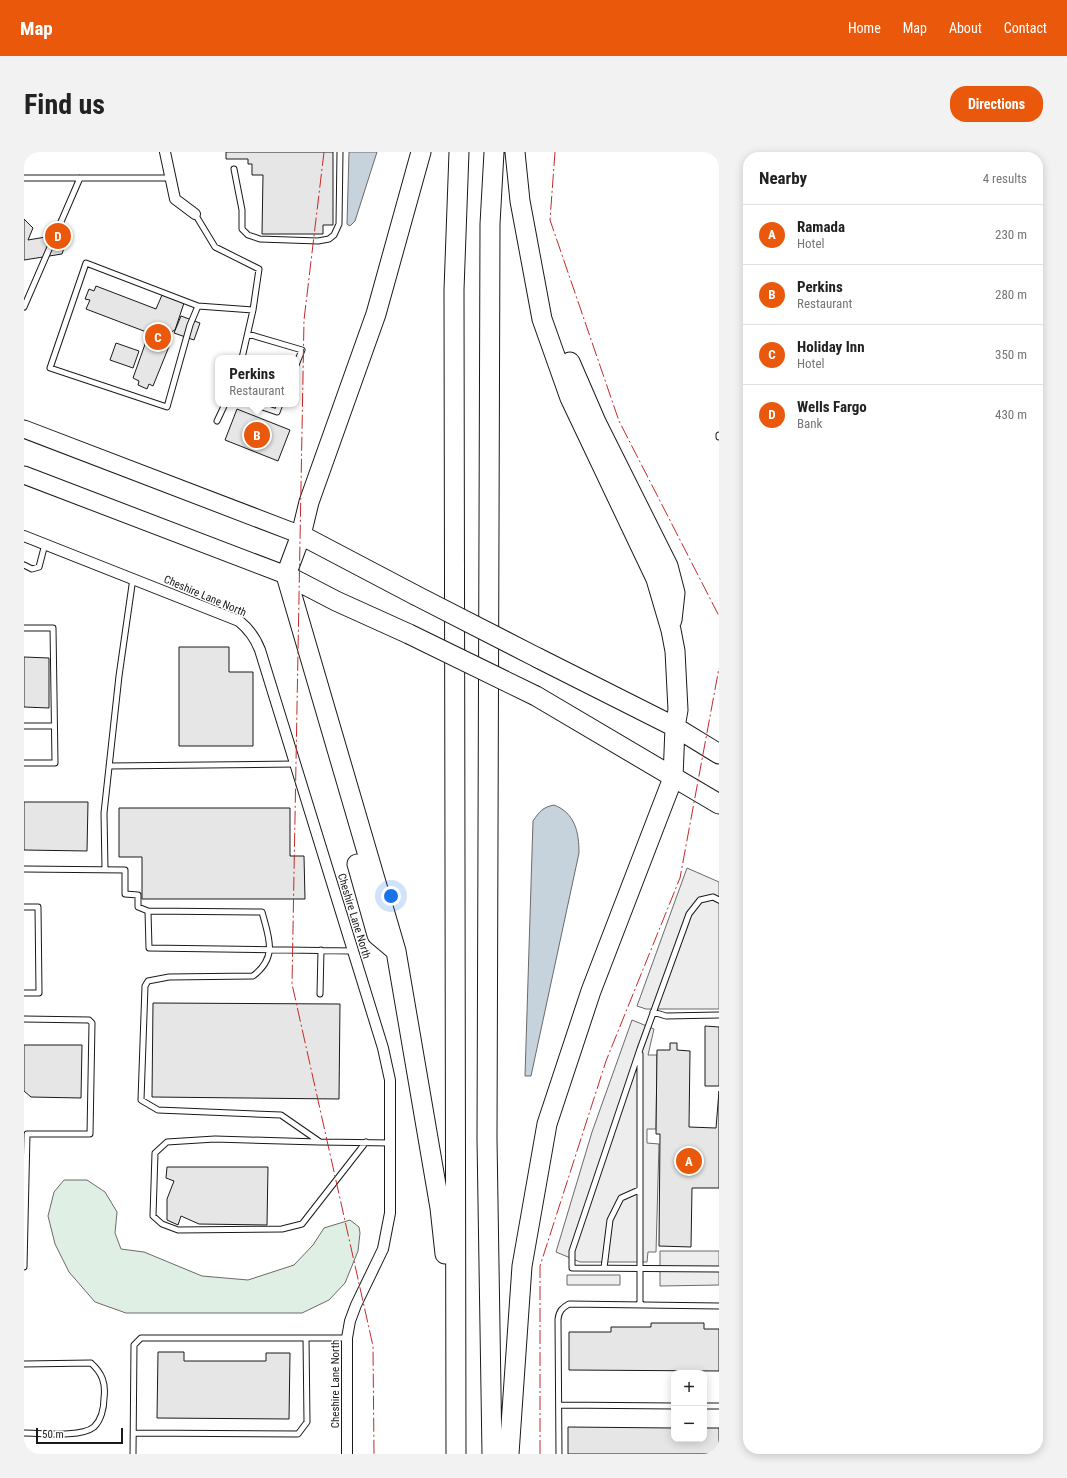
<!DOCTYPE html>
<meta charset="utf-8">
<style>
body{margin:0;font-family:"Roboto Condensed",sans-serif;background:#f2f2f2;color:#222}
.controls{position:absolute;right:12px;bottom:12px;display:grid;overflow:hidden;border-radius:8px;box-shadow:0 2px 10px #0003}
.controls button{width:36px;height:36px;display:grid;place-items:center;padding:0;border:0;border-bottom:1px solid #e0e0e0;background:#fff;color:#222;font:20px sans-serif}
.scale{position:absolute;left:12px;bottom:10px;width:87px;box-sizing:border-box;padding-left:4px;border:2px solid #1a1a1a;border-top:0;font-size:11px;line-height:14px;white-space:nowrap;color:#1a1a1a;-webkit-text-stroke:3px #fff;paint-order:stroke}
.you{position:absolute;left:367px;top:744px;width:14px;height:14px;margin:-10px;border:3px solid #fff;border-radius:50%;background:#1a73e8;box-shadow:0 0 0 6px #1a73e833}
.badge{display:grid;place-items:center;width:26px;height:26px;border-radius:50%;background:#ea580c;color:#fff;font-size:13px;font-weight:700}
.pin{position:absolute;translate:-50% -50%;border:2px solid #fff;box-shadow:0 1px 4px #0006}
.popup{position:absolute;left:191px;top:203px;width:84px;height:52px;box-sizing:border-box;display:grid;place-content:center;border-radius:8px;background:#fff;filter:drop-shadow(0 1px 3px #0005);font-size:13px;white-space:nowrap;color:#767676}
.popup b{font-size:15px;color:#222}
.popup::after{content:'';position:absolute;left:50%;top:100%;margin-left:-8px;border:8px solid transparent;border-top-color:#fff}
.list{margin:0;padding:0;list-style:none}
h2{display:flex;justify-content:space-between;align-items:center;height:52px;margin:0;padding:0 16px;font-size:17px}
h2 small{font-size:13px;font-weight:400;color:#767676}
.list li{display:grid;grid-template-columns:26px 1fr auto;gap:12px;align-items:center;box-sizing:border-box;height:60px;padding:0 16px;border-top:1px solid #e0e0e0}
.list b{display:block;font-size:15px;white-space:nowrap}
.list p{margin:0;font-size:13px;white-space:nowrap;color:#767676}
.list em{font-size:13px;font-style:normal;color:#767676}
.map{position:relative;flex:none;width:695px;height:1302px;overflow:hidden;border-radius:16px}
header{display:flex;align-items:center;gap:24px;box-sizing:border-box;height:56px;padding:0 20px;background:#ea580c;color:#fff}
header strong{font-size:19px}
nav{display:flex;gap:22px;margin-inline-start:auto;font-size:14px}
.intro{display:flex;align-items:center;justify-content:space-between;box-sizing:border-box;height:96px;padding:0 24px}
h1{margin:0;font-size:28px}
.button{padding:10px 18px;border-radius:16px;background:#ea580c;color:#fff;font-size:14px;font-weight:700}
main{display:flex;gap:24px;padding:0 24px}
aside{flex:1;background:#fff;border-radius:16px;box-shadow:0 2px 10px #0003}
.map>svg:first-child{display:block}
.green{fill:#e0efe3;stroke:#6a6a6a}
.parking{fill:#ededed;stroke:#6a6a6a}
.water{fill:#c6d2dc;stroke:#6a6a6a}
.building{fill:#e6e6e6;stroke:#1a1a1a}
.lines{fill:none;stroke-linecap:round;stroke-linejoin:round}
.lane-casing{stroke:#1a1a1a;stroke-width:7}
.street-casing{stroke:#1a1a1a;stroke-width:12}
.primary-casing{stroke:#1a1a1a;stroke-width:19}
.highway-casing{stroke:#1a1a1a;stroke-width:21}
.lane{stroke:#fff;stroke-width:5}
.street{stroke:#fff;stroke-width:10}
.primary{stroke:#fff;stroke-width:17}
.highway{stroke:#fff;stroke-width:19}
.highway-bridge-casing{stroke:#1a1a1a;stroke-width:21;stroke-linecap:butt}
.highway-bridge{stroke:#fff;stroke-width:19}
.power{stroke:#c62828;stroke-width:1;stroke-dasharray:14 3 2 3;stroke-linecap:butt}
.labels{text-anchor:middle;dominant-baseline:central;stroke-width:3;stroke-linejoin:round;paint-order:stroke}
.street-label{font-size:11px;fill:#1a1a1a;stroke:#fff}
</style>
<header>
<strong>Map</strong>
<nav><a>Home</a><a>Map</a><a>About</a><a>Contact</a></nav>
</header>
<div class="intro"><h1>Find us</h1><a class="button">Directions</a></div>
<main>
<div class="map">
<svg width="695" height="1302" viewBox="0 0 695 1302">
<rect width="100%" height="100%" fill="#fff"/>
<!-- green -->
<path class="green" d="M40,1028H63L81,1040L93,1060L91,1081L97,1097L120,1100L178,1124L224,1128L270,1113L289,1093L300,1076L326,1068L335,1075L336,1081L334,1099L321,1131L305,1148L278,1161H102L71,1150L45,1120L31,1092L24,1064L30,1040Z"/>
<!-- parking -->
<path class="parking" d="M663,716L695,730V857H622L613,854Z
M608,868L630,877L624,903H633L632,977H623V991L635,992L632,1100H624L623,1110H556L532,1100L568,980Z
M636,1099H695V1133L636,1134Z
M543,1123H596V1133H543Z"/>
<!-- water -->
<path class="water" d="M325,0H353L331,69L326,74L323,72Z
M530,653C551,661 555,680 555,701L507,924H501L509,669C515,660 519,655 530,653Z"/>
<!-- building -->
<path class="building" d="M202,0H309V73H299V82H238L239,23H228V12H224V7H202Z
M0,67L9,76L4,88L45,81L38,102L0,108Z
M72,134L132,157L138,143L160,151L151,178L147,180L144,187L147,188L146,192L129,234L125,232L123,237L114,233L115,229L109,226L125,181L62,157L66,148L61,147L65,137L70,139Z
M157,164L176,171L170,188L150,181Z
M92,191L115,199L109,216L86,208Z
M213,257L266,278L254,309L201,288Z
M155,495H205V520H229V594H155Z
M0,505L25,506V556L0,555Z
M0,650H64L63,699L0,698Z
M95,656H266V704H280L281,747H118V705H95Z
M129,851L316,852L315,947L128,945Z
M681,874L695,875V934H681Z
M646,891H653V898L666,899L665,975L692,976L695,939V1036H668L667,1095L635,1094L636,982H632L633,898H646Z
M0,893H58L57,946L7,945L0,939Z
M143,1015H244L243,1073L175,1072L157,1064L154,1073L143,1068V1047L150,1029L142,1026Z
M627,1171H680V1177H695V1219L545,1218V1180H587V1175H627Z
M134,1200H160V1209H242V1201H266L265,1267L133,1266Z
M544,1275L650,1276V1287H680V1276H695V1302H544Z"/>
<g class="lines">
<!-- lane casing -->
<g class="lane-casing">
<path id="lane" d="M210,17L218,58V77L224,83L236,87L294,89L305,87L310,83L315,72L316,0
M0,26H146
M171,62L191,95L235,117L229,158
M174,154L62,111L26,216L143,255L166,173L174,154L229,158L218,206
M0,155L56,26
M224,182L278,198L272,213
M230,252L253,260L256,252
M193,269L201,252
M695,283V285
M0,413L8,417L15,415L21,392
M0,476H29L31,611H0
M0,574H30
M85,614L271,612
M0,717L101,718V742L114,743V755L124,759L125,796L329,799
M81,717L80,661L95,524L109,426
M695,748L689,745L676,748L665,762L616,897L548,1099V1116L695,1117
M0,755H14L15,841H0
M124,759L238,760C245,786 254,805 229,824L145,825L124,829L121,834L117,948L134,958L257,963L296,990L367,991
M296,842L297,798
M629,860L642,864L695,863
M0,867L65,868L68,871L66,982H3L0,1115
M616,902V1153
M295,990L191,987L143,990L131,1001L129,1064L138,1072L154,1078L258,1077L278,1072L342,990
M580,1116L586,1068L597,1046L615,1038
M0,1212L67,1211C78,1221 82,1231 80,1246C80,1256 77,1268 70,1275C56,1286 17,1281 0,1281
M535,1253L650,1254
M680,1254H695
M110,1281L274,1282L283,1270L282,1186
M109,1302L110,1193L117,1186H323
M535,1302L534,1167C535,1159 538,1156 545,1152L695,1154"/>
</g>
<!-- street casing -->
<g class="street-casing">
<path id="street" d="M141,0L151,47L171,62
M0,384L215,469C225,477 231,485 236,498L359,896L366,928V1061L359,1097L332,1153L326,1169L323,1186V1302"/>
</g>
<!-- primary casing -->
<g class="primary-casing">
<path id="primary" d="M0,277L277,383
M0,323L262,423"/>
</g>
<!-- highway casing -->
<g class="highway-casing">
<path id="highway" d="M397,0L352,162L285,350L277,383L262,423L372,799L416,1056L421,1102
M546,210L572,270L644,414L651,441L648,468
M277,383L391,443
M262,423L312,449L385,482
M514,506L651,575L695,602
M512,544L695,652
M333,712L353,783L372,799
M432,1302L430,138L435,0
M468,1302L463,987L466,72L470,0
M485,1302L498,1114L523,972L567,839L649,626L651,575L654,558L651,499L647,478L632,427L546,246L518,167L496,49L491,0"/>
</g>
<!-- lane -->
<use href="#lane" class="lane"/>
<!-- street -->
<use href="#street" class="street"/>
<!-- primary -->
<use href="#primary" class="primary"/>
<!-- highway -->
<use href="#highway" class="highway"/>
<!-- highway-bridge casing -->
<g class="highway-bridge-casing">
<path id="highway-bridge" d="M391,443L514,506
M385,482L512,544"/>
</g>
<!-- highway-bridge -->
<use href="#highway-bridge" class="highway-bridge"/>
<!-- power -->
<path class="power" d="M300,0L280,168L268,832L349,1194L350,1302
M531,0L526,68L595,269L695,464
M516,1302V1114L582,909L656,726L695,516"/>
</g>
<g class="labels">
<!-- street labels -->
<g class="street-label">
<text transform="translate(181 444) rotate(23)">Cheshire Lane North</text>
<text transform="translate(330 764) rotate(73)">Cheshire Lane North</text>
<text transform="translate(311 1232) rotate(-90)">Cheshire Lane North</text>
</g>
</g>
</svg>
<div class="controls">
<button>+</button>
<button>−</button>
</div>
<div class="scale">50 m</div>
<div class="you"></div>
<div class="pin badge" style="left:665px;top:1009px">A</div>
<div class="pin badge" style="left:233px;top:283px">B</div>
<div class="popup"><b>Perkins</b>Restaurant</div>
<div class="pin badge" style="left:134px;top:185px">C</div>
<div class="pin badge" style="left:34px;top:84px">D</div>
</div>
<aside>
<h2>Nearby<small>4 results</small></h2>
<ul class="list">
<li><span class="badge">A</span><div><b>Ramada</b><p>Hotel</p></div><em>230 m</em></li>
<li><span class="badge">B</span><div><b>Perkins</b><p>Restaurant</p></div><em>280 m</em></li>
<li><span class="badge">C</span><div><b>Holiday Inn</b><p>Hotel</p></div><em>350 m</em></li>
<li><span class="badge">D</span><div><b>Wells Fargo</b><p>Bank</p></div><em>430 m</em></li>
</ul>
</aside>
</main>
